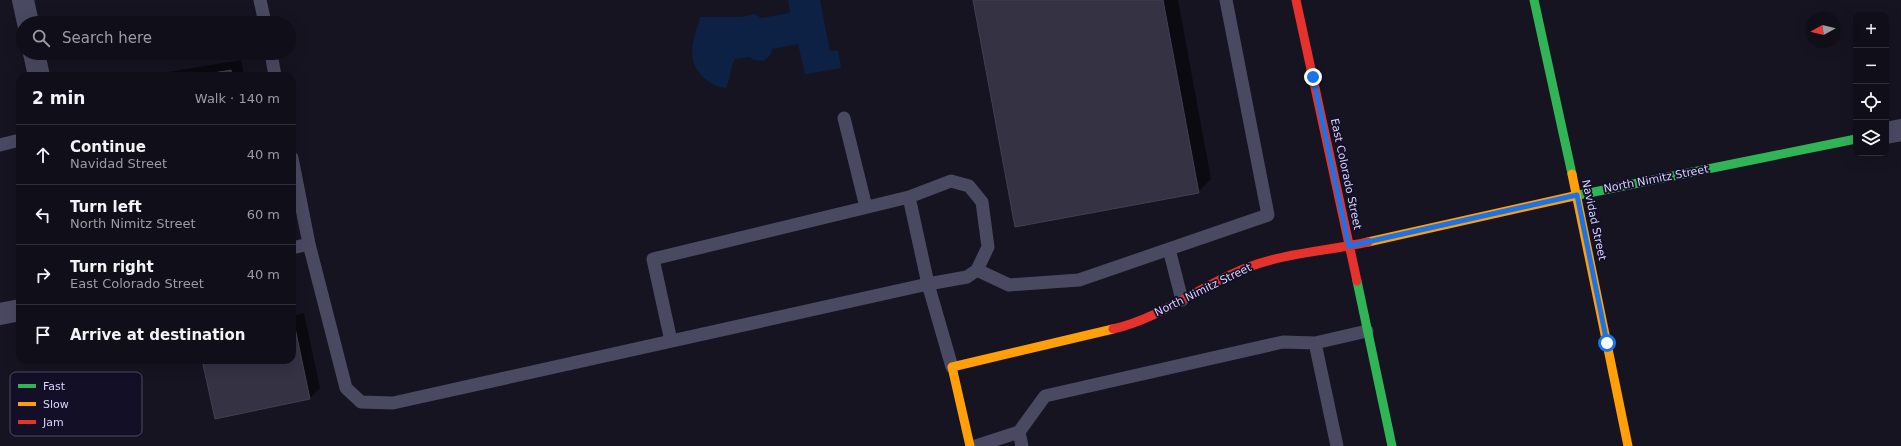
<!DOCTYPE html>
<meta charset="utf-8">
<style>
body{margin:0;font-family:"DejaVu Sans",sans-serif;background:#1e1d26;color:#f1f3f6}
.controls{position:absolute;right:12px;top:12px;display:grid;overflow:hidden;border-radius:8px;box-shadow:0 4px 16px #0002}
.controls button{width:36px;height:36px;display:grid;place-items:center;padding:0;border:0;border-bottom:1px solid #302f38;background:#100f19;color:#f1f3f6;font:20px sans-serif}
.compass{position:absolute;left:1805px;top:12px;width:36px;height:36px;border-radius:50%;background:#100f19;box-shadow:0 4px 16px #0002;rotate:262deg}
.stop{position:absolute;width:12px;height:12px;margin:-9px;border:3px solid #1a73e8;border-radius:50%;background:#fff}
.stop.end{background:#1a73e8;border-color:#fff;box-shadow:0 1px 4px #0008}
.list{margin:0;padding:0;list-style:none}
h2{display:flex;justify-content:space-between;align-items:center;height:52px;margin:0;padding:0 16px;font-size:17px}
h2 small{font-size:13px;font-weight:400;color:#9c9ca2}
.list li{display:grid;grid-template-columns:26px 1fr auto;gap:12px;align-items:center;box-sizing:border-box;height:60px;padding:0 16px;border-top:1px solid #302f38}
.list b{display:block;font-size:15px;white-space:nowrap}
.list p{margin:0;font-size:13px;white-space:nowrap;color:#9c9ca2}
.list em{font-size:13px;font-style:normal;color:#9c9ca2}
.icon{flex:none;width:22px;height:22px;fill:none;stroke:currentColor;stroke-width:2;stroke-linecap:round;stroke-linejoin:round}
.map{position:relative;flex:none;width:1901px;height:446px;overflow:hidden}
.search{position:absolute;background:#100f19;box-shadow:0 4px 16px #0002;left:16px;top:16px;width:280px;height:44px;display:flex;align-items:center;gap:10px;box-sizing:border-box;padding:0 14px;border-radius:22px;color:#9c9ca2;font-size:15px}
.panel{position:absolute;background:#100f19;box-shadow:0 4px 16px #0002;left:16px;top:72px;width:280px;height:292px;border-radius:12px}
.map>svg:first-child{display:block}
.water{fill:#0d2144}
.shadow{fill:#0007}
.building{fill:#343243;stroke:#433f54}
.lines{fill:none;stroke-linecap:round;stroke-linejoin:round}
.lane{stroke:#4a4962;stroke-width:13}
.street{stroke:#4a4962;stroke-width:22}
.fast{stroke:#30b455;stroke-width:9}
.slow{stroke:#ff9f0a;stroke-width:9}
.jam{stroke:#e5322d;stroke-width:9}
.route{stroke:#1a73e8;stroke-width:5}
.labels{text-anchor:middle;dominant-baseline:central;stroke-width:3.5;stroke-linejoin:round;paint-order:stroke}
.street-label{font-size:11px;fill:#d9d4ff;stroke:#130f26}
.key{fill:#130f26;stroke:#4e4a67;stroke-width:1}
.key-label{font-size:11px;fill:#d9d4ff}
</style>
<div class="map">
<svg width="1901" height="446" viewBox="0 0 1901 446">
<rect width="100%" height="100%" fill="#161421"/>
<!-- water -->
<path class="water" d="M788,0H820L830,51L838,50L841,68L805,74L798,44L772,49L770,55L764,61L754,60L749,57L735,59C729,70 731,78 726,88C717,87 711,84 704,78C684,59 694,40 700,17H742L755,14L761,18L790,13Z"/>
<!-- shadow -->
<path class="shadow" d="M974,0H1178L1211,179L1198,192Z
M241,60L244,76H144Z
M304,313L320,388L309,399L203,360H292V316Z"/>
<!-- building -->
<path class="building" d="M973,0H1163L1199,193L1015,227Z
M231,70L232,76H196Z
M292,323H294L310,399L215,419L202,360H292Z"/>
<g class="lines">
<!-- lane -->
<path class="lane" d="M260,0L265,23
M271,53L275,76
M844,118L866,207
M0,145L20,140
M292,158L309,244
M951,181L969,186L982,202L988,247L977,270L967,277L928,284L909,197Z
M292,248L309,244L346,388L361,402L393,403L928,284L952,367
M1169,249L1182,300
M977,270L1009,285L1079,280L1268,215L1226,0
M671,341L653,259L909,197
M976,446L1019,432
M1022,446L1019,432L1045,396L1283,342L1315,343
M1337,446L1315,343L1367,331"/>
<!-- street -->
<path class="street" d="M23,0L28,23
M34,53L39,76
M1886,133L1901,130
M0,314L20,310"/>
<!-- fast -->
<path class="fast" d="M1534,0L1572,174
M1574,196L1856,139
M1357,281L1392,446"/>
<!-- slow -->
<path class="slow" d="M1572,174L1628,446
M1368,242L1574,196
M970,446L952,367L1113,329"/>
<!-- jam -->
<path class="jam" d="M1296,0L1357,281
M1113,329C1161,318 1200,286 1246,268C1284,253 1328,251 1368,242"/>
</g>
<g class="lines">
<!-- route -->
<path class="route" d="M1313,77L1349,246L1577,195L1607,343"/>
</g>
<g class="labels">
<!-- street labels -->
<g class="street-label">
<text transform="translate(1346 174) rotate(78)">East Colorado Street</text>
<text transform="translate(1656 179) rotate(-11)">North Nimitz Street</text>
<text transform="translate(1594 220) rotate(78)">Navidad Street</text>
<text transform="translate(1203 290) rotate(-26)">North Nimitz Street</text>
</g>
</g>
<!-- legend -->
<rect x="10" y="372" width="132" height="64" rx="6" class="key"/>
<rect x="18" y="384" width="18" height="4" fill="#30b455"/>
<rect x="18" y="402" width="18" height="4" fill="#ff9f0a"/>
<rect x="18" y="420" width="18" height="4" fill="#e5322d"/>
<g class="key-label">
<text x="43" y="390">Fast</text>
<text x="43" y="408">Slow</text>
<text x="43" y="426">Jam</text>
</g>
</svg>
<div class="controls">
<button>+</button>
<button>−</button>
<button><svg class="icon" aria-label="locate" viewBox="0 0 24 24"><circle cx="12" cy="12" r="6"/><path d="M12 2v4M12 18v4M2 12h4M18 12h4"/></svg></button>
<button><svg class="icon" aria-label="layers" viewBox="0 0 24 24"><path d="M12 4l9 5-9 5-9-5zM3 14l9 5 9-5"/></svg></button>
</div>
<svg class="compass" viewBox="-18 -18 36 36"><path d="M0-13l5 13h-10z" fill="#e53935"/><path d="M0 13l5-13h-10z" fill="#9c9ca2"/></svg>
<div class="stop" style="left:1607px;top:343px"></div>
<div class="stop end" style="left:1313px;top:77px"></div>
<div class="search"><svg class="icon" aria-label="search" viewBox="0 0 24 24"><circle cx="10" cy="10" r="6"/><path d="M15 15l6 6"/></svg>Search here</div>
<section class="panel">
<h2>2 min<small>Walk · 140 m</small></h2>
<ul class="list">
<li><svg class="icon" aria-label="ahead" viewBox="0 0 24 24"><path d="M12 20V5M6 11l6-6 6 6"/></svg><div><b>Continue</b><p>Navidad Street</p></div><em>40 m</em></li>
<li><svg class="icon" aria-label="left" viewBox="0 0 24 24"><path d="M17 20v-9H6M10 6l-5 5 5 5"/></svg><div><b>Turn left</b><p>North Nimitz Street</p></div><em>60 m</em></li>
<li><svg class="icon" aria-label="right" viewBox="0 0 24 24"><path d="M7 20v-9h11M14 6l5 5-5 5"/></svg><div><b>Turn right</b><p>East Colorado Street</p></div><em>40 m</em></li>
<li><svg class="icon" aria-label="arrive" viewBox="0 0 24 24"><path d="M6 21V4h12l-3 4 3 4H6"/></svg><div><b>Arrive at destination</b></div></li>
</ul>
</section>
</div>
